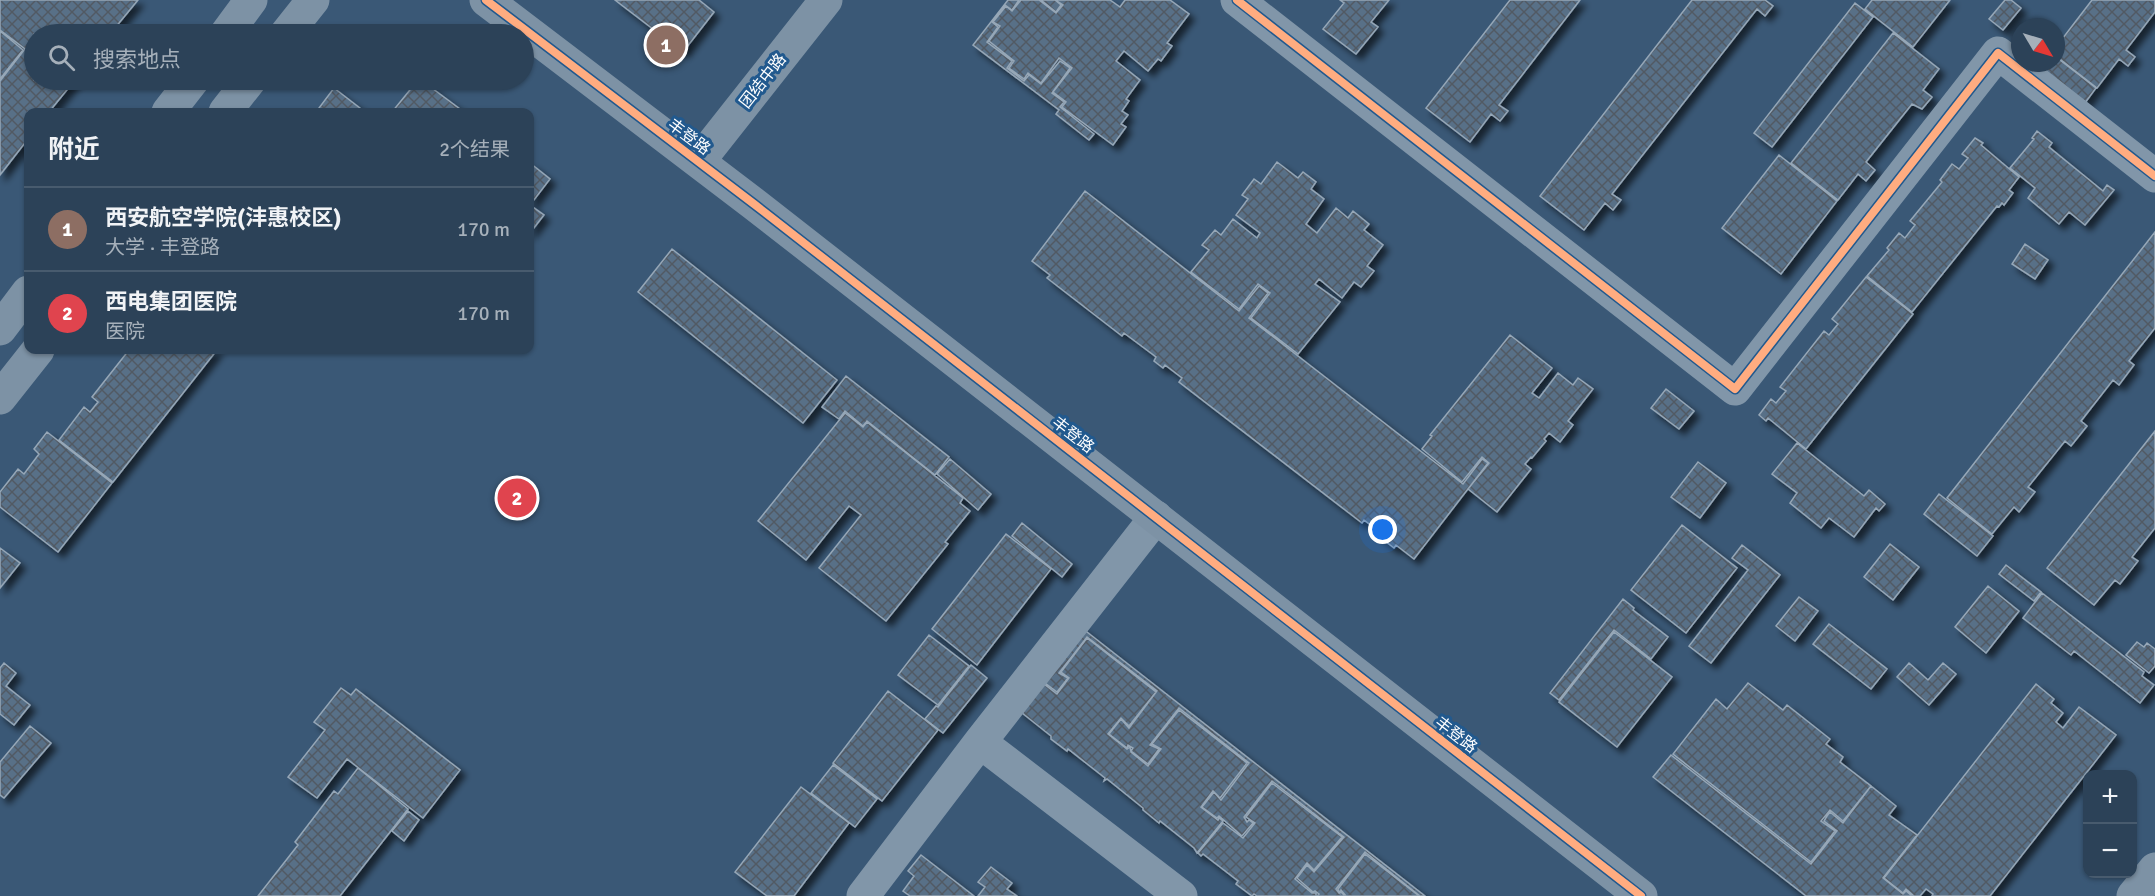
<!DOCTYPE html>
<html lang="zh">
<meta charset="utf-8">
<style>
body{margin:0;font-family:Signika,"Noto Sans SC",sans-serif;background:#384d61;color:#f1f3f6}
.controls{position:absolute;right:18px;bottom:18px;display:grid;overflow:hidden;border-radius:12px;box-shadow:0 2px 4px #0004}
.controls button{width:54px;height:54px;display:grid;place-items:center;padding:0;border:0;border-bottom:2px solid #485b6e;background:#2c4258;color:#f1f3f6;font:30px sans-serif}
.compass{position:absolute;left:2011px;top:18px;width:54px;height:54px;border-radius:50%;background:#2c4258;box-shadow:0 2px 4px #0004;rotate:128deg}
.you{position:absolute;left:1383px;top:530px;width:21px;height:21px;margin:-15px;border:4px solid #fff;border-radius:50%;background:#1a73e8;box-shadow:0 0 0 9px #1a73e833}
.badge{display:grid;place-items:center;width:39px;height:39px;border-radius:50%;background:#90b9f0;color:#fff;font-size:20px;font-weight:700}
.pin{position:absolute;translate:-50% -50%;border:3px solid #fff;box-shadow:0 2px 6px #0006}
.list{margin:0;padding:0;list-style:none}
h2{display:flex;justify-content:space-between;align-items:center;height:78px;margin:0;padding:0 24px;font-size:26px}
h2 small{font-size:20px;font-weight:400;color:#a6b0ba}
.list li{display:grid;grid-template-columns:39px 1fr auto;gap:18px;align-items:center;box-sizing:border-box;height:84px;padding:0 24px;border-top:2px solid #485b6e}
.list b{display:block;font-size:22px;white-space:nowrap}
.list p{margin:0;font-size:20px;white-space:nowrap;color:#a6b0ba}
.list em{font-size:20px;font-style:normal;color:#a6b0ba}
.icon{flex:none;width:33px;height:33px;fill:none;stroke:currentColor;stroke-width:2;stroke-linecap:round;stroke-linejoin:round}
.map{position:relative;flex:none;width:2155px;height:896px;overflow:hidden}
.search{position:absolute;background:#2c4258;box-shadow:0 2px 4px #0004;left:24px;top:24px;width:510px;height:66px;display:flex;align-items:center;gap:15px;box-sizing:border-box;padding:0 21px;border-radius:33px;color:#a6b0ba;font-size:22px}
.panel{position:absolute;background:#2c4258;box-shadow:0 2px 4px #0004;left:24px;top:108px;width:510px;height:246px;border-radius:12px}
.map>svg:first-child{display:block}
.building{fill:url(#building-cross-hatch);stroke:#96a7b7;stroke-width:1.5;filter:url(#shadow)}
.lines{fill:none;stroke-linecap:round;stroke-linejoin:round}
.street{stroke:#8196a9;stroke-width:33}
.secondary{stroke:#7d92a5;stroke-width:33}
.cycleway-casing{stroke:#21598e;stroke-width:11}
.cycleway{stroke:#ffac80;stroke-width:8}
.labels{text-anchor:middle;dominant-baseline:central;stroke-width:6;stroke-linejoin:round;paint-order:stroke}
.street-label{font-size:16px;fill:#fff;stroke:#21598e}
</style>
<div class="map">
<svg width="2155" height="896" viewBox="0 0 2155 896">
<defs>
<pattern id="building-cross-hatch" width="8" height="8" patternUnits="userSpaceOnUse" patternTransform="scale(1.5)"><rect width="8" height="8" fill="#587087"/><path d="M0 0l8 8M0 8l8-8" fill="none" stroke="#515a64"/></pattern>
<filter id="shadow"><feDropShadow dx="5.5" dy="5.5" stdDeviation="3" flood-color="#0009"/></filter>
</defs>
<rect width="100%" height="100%" fill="#3a5876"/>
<!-- building -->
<path class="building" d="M0,0H138L110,34H34V80H75L49,112H28V139L0,175V81L25,49L0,30Z
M615,0H699L714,12L683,52Z
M1008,0H1019L1012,10L1005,5L992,22L998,27L987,42L1012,61L1007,68L1024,81L1029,75L1041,84L1060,61L1070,68L1052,93L1064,102L1060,107L1094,134L1089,140L1056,114L1059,110L973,45Z
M1021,0H1039L1056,13L1063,5L1055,0H1110L1120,7L1125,0H1170L1189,14L1167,43L1172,46L1161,61L1158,59L1148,71L1124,51L1116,61L1140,80L1126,99L1129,101L1122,111L1128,115L1121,124L1126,127L1113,145L1062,107L1066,102L1053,92L1072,68L1059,58L1041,83L1028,73L1024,79L1009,68L1014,61L989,41L1000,26L993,22L1006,6L1012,11Z
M1041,0H1055L1061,5L1056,12Z
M1340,0H1389L1371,22L1378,27L1356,54L1323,29L1344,3Z
M1510,0H1580L1499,105L1508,111L1500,121L1491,114L1470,142L1426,108Z
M1692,0H1765L1773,6L1765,16L1757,9L1612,194L1621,200L1613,210L1605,203L1584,230L1540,196Z
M1872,0H1950L1913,47L1865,9Z
M2005,0H2011L2021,8L2003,30L1989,19Z
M2092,0H2155V12L2126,50L2135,57L2128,66L2119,59L2097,88L2056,56V47Z
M1855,3L1873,17L1772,147L1754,133Z
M0,31L23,50L0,79Z
M1893,33L1939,69L1923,90L1932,97L1922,109L1912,104L1866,162L1875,170L1866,181L1858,174L1838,200L1791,163Z
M2056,57L2096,88L2085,103L2040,68L2043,63H2056Z
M418,80H421L464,112H392Z
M334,88L365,112H316Z
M2037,131L2052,143L2049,147L2103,191L2107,185L2114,190L2085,225L2069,212L2059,224L2028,198L2035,188L2010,168L2034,139L2032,138Z
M1975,138L1983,143L1981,145L2019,177L2009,190L2013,193L2004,205L2002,203L1999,207L1997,206L1912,312L1867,276L1889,250L1887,248L1899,233L1905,238L1915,225L1910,221L1942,182L1940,180L1952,164L1959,169L1968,158L1962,154Z
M1779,155L1837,201L1781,274L1722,228Z
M1277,162L1298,178L1303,172L1316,182L1311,189L1324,199L1306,224L1317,233L1336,208L1348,218L1353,211L1369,224L1364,230L1383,245L1367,266L1374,271L1361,287L1354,282L1342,298L1319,279L1315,284L1340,302L1298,354L1251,318L1270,293L1258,284L1239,309L1191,272L1209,250L1202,245L1215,230L1221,235L1233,219L1257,238L1260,233L1236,215L1248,199L1242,195L1254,179L1261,184Z
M530,163L550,179L530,205L544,215L530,233Z
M1085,191L1239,311L1259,286L1268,293L1249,318L1463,484L1482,459L1488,463L1414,559L1396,545L1394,548L1371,530L1373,527L1364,520L1362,523L1179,382L1182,378L1165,365L1163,368L1154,361L1156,357L1124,333L1122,336L1047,278L1050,275L1032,261Z
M2155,232V328L2129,361L2134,365L2119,385L2113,380L2081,421L2087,426L2071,446L2065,441L2028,487L2035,492L2019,512L2014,507L1992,534L1947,498Z
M2025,244L2048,260L2035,279L2012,264Z
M672,249L837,380L803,423L638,292Z
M1866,277L1913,314L1806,449L1768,418L1766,421L1759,415L1771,399L1776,403L1786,391L1780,387L1824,331L1829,335L1838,324L1832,319Z
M1510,335L1552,368L1532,393L1539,398L1558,373L1573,385L1578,378L1593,389L1568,421L1573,425L1560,442L1549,433L1544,439L1546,441L1532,458L1531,457L1525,464L1531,469L1497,512L1468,489L1489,463L1482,457L1462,482L1422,449L1432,436L1430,435Z
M129,350H217L113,482L59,440L84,407L90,412L98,402L92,397Z
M846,376L949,457L935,475L867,421L863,426L845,411L839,419L822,407Z
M1666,389L1694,411L1679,429L1651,408Z
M845,413L863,427L867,422L963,498L960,503L970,511L945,542L948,544L886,621L819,568L861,515L849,506L806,560L758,521Z
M2155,431V528L2132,557L2138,561L2120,584L2115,580L2094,605L2047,568Z
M47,432L112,483L58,552L0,507V492L18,469L24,474L39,454L34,449Z
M1797,443L1864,496L1869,490L1885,504L1879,511L1876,508L1854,537L1829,518L1821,528L1790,503L1797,493L1772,474Z
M950,459L991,494L978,510L937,474Z
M1698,462L1726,483L1700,518L1671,497Z
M1939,494L1993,536L1977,556L1924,514Z
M1022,523L1072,564L1062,577L1012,536Z
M1682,525L1737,568L1686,633L1631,590Z
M1006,534L1051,569L977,665L932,629Z
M1890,544L1919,567L1893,600L1864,577Z
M1742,545L1780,575L1711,663L1689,646L1748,570L1732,558Z
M0,548L20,563L0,588Z
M2006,565L2041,592L2034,601L1999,574Z
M1988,586L2019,611L1986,653L1955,627Z
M2042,593L2144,672L2142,676L2154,685L2140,703L2074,651L2071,655L2023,618Z
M1799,597L1818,611L1795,641L1776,626Z
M1623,599L1634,608L1633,610L1668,637L1651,659L1614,630L1559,700L1550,693Z
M1829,624L1887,669L1871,689L1813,644Z
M1078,625L1425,896H1420L1365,852L1336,889L1339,893L1341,892L1345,896H1317L1319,894L1315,891L1313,892L1297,878L1307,865L1314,872L1344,837L1272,781L1244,817L1247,822L1249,820L1253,823L1242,836L1219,816L1217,818L1202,807L1214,792L1221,800L1249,763L1179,708L1150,745L1159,749L1148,764L1131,751L1133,748L1128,745L1127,748L1109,734L1121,719L1129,728L1157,691L1087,637L1059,673L1068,678L1057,692L1041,680Z
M1614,632L1672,677L1617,747L1559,702Z
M929,635L969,666L938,705L898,675Z
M1087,638L1156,692L1129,726L1121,718L1108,734L1127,749L1130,747L1131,752L1148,766L1161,749L1152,744L1179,710L1247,763L1220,798L1213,791L1201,807L1218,820L1219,818L1223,821L1197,853L1194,848L1160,821L1159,823L1143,810V808L1107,779L1104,781L1105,778L1068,749L1067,751L1051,739V736L1017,709L1040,681L1057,694L1069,678L1061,672Z
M2137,642L2144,647L2147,643L2155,649V666L2149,673L2126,655Z
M4,663L16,673L6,686L30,705L14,725L0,714V668Z
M1909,663L1928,680L1943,663L1956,674L1929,705L1897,677Z
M971,665L987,678L943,733L925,719L936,706L938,707Z
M1748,683L1783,710L1787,705L1830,739L1826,744L1843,757L1840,762L1871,786L1843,821L1830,810L1821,821L1835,831L1811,862L1673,754L1716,699L1727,709Z
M2036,684L2054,699L2051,703L2063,713L2056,722L2063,728L2079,707L2116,735L1990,896H1932L1933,894L1926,889L1920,896H1914L1906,889L1903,893L1884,878Z
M341,688L351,695L356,689L460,770L423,818L347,759L317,798L288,777L325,730L314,722Z
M888,691L938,730L882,801L833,763Z
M30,726L51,743L4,798L0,795V762Z
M1671,755L1811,864L1837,831L1824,821L1827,816L1830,812L1843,823L1871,786L1896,806L1889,815L1917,835L1883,878L1903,894L1906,891L1912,896H1806L1653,777Z
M833,765L877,799L855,827L811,793Z
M358,768L408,809L340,896H258L298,845L295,842L334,791L338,794Z
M1272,783L1342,837L1314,870L1307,863L1295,879L1312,893H1316V896H1257L1254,894L1252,896L1236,884L1238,881L1203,854L1201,856L1198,853L1223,823L1243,838L1255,823L1246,817Z
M801,787L849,823L794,896H767L735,872Z
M408,811L419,820L404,841L392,831Z
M1365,854L1419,896H1346L1341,890L1340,893L1338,889Z
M921,855L974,896H910L903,891L914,876L908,871Z
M991,867L1012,883L1007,889L1017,896H978L985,887L978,882Z"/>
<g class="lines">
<!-- street -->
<path class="street" d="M1237,0L1735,389L1998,53L2155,176
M980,742L1181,896
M863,896L980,742L1156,517"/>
<!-- secondary -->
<path class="secondary" d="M486,0L754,204L1641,896
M226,34L251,0
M286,34L313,0
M168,112L193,80
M225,112L250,80
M699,161L826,0
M0,329L28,292
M0,398L38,350
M2133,896L2155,869"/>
<!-- cycleway casing -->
<g class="cycleway-casing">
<path id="cycleway" d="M486,0L754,204L1641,896
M1237,0L1735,389L1998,53L2155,176"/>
</g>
<!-- cycleway -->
<use href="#cycleway" class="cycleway"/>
</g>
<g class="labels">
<!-- street labels -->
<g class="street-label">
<text transform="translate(763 81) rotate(-52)">团结中路</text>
<text transform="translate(689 137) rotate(37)">丰登路</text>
<text transform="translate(1073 435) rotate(38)">丰登路</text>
<text transform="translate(1456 735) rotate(38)">丰登路</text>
</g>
</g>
</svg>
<div class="controls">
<button>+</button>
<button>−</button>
</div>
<svg class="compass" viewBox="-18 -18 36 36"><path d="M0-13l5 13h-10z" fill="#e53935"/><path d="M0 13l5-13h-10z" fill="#a6b0ba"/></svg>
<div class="you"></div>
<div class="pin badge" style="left:666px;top:45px;background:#8d6e63">1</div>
<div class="pin badge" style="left:517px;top:498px;background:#e0444e">2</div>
<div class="search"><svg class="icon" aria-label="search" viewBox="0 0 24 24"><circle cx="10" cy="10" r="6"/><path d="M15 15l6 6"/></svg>搜索地点</div>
<section class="panel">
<h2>附近<small>2个结果</small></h2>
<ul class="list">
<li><span class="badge" style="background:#8d6e63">1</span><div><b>西安航空学院(沣惠校区)</b><p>大学 · 丰登路</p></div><em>170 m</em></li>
<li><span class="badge" style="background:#e0444e">2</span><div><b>西电集团医院</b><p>医院</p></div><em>170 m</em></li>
</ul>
</section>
</div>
